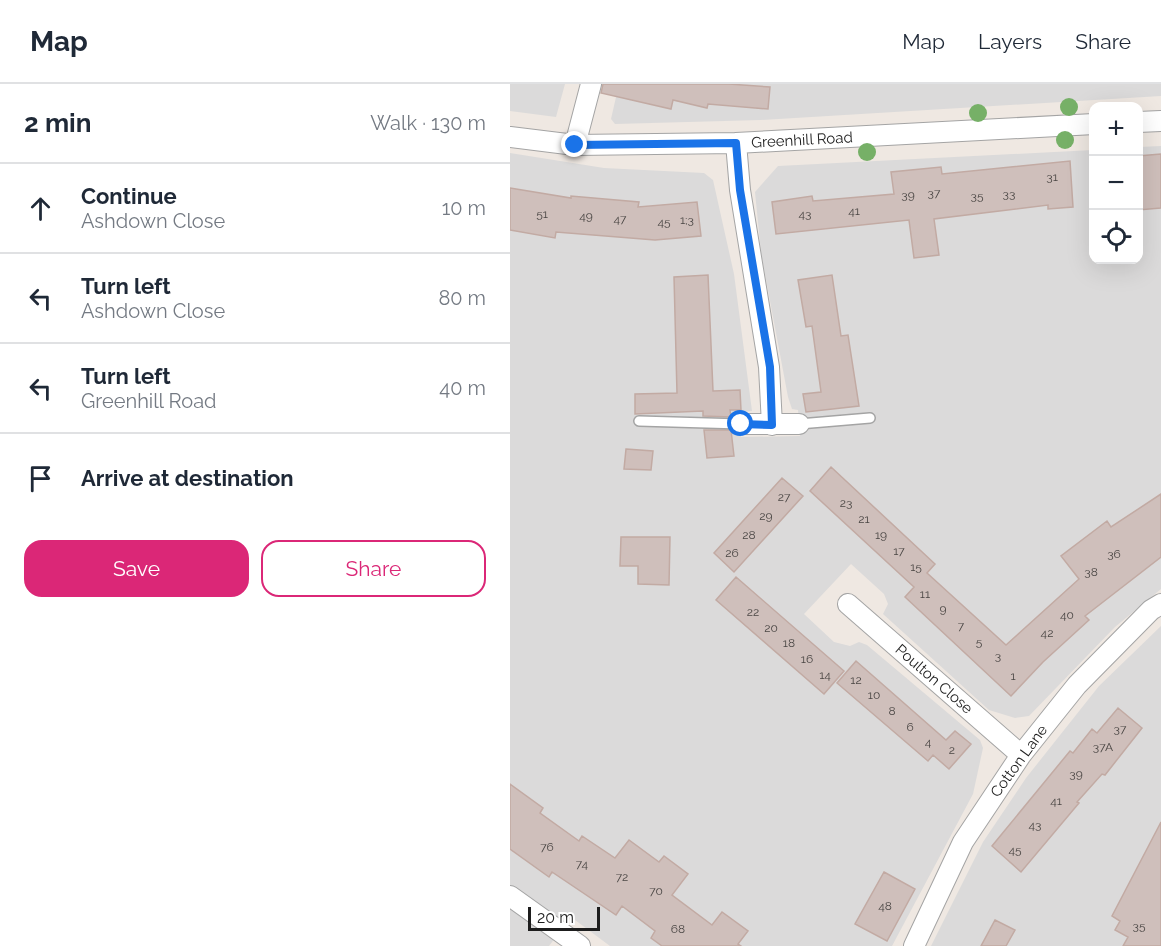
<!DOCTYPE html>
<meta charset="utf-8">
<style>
body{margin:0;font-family:Raleway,sans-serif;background:#f6f6f7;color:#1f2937}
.controls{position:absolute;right:18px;top:18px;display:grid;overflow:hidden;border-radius:12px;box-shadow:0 6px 24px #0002}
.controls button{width:54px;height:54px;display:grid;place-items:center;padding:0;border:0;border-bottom:2px solid #e0e1e3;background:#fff;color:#1f2937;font:30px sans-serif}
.scale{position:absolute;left:18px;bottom:15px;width:72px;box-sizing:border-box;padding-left:6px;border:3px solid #1d1d1d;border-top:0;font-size:16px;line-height:21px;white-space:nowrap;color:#1d1d1d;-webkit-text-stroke:4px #fff;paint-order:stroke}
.stop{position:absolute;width:18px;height:18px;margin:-14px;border:4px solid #1a73e8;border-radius:50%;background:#fff}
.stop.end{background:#1a73e8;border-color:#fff;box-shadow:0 2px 6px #0008}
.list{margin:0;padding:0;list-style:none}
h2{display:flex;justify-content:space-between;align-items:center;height:78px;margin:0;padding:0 24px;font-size:26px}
h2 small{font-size:20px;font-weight:400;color:#747a83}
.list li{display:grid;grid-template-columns:39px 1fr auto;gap:18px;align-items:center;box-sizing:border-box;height:90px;padding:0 24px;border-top:2px solid #e0e1e3}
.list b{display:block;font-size:22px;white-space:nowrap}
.list p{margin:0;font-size:20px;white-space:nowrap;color:#747a83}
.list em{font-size:20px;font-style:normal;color:#747a83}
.actions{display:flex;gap:12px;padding:18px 24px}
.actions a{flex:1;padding:14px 0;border:2px solid #db2777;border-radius:18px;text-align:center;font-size:21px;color:#db2777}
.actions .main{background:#db2777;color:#fff}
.icon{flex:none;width:33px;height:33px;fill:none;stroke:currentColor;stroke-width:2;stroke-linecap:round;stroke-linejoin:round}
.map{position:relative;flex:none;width:651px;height:862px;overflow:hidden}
header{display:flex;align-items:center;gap:36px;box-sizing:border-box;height:84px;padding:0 30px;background:#fff;border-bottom:2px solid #e0e1e3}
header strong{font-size:28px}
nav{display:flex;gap:33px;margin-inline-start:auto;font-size:21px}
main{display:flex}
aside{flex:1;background:#fff}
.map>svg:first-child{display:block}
.residential{fill:#dbdada}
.building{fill:#cfbfbb;stroke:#c2aaa3;stroke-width:1.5}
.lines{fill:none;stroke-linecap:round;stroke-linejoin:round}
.lane-casing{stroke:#a4a4a4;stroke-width:12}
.street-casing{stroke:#a4a4a4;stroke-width:22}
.lane{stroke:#fff;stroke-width:9}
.street{stroke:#fff;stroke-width:20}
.tree{fill:#76b067}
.route{stroke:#1a73e8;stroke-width:8}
.labels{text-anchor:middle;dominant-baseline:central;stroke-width:4.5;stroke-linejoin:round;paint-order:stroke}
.number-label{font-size:12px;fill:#4a4644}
.street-label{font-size:15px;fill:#1d1d1d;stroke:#fff}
</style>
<header>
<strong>Map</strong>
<nav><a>Map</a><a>Layers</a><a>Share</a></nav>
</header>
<main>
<aside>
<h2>2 min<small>Walk · 130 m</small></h2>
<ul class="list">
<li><svg class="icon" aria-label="ahead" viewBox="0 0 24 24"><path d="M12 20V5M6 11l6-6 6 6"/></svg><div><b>Continue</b><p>Ashdown Close</p></div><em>10 m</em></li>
<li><svg class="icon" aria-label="left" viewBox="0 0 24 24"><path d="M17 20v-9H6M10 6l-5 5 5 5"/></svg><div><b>Turn left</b><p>Ashdown Close</p></div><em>80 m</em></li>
<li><svg class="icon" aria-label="left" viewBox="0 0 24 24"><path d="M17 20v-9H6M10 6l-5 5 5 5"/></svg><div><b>Turn left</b><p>Greenhill Road</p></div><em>40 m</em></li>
<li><svg class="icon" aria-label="arrive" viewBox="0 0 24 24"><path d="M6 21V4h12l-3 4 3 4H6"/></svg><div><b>Arrive at destination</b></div></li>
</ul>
<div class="actions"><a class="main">Save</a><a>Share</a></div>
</aside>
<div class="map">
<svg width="651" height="862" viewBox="0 0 651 862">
<rect width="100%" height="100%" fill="#efe8e2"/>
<!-- residential -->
<path class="residential" d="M0,0H55L46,33L0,27Z
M109,0H651V12L251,36L105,40L101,35Z
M651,62V505L605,543L519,632L505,634L479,626L373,530L378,520L374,510L341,480L294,530L324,558L340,562L349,558L357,561L470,656L473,664L463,710L382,862H100L61,833L39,862H0V69L94,84L194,89L203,96L224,190L242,327L231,328V353L290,352L288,326L282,325L278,313L251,169L245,108L268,82L583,66L584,176H628L629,63Z
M651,542V862H421L473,758L516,694L589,602Z"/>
<!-- building -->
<path class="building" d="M93,0H219L260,3L258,25L198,20L197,24L163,16L161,25L91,9Z
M651,70V124L628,126V72Z
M560,77L563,123L538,125V121L424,135L429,171L404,174L399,136L266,150L262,118L302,112L303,117L384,110L381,88L431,83L432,90Z
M0,104L61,114V112L129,118L128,123L187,118L191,152L145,156L46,148L45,154L0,146Z
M198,191L203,307L230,306L231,326H220L221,333L193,332V327L125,330V310L167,309L164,193Z
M322,191L331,252L338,251L349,322L296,328L293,310L311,308L302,242L296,243L288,196Z
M194,346H221L224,372L197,374Z
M116,365L143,367L141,386L114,385Z
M321,383L425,480L417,489L496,561L569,495L551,472L597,437L601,443L651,410V473L575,532L579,536L533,578L501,612L395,513L404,503L300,407Z
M272,394L293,412L224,488L204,469Z
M111,453H160L159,501L128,500V482H110Z
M226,493L334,587L314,610L206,516Z
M346,577L436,656L445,647L461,660L439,685L423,671L418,677L327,599Z
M608,624L632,644L595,691L592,690L567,718L569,719L511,788L482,762L560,667L563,669L582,645L587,649Z
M0,700L33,724L30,729L69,757L72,752L105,774L119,756L149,778L154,772L178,790L162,811L202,841L212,828L238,847L228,860L231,862H152L141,854L145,847L112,822L106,831L42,788L39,793L0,765Z
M651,738V862H613L618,853L605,846L610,837L602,832Z
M374,788L405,805L377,857L345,840Z
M485,836L505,846L496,862H471Z"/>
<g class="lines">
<!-- lane casing -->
<g class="lane-casing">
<path id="lane" d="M129,337L231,340
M289,340L360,334"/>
</g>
<!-- street casing -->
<g class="street-casing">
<path id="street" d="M628,38L651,37
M0,53L65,61L226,59L584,40
M226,59L230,106L259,283L262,341
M65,61L81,0
M231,340H289
M338,520L511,671
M0,812L70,862
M404,862L453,758L511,671L567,601L641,526L651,520"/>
</g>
<!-- lane -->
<use href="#lane" class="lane"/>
<!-- street -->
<use href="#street" class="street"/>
</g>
<!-- trees -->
<g class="tree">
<circle cx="559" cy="23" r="9"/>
<circle cx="468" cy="29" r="9"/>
<circle cx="555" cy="56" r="9"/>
<circle cx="357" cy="68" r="9"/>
</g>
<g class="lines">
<!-- route -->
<path class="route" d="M65,61L226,59L230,106L260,283L262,341L231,340"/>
</g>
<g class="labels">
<!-- number labels -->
<g class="number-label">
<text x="542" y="93">31</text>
<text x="424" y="109">37</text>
<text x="499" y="110">33</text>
<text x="398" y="111">39</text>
<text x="467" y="112">35</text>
<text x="344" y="127">41</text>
<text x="32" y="130">51</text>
<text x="295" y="130">43</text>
<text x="76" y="132">49</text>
<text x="110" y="135">47</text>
<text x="177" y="136">1;3</text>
<text x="154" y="138">45</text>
<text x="274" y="413">27</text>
<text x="336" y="419">23</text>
<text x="256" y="432">29</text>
<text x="354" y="435">21</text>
<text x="239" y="451">28</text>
<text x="371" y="451">19</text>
<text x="389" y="467">17</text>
<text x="222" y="469">26</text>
<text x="604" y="470">36</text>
<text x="406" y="483">15</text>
<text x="581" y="488">38</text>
<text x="415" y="510">11</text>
<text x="433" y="525">9</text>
<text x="243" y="528">22</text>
<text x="557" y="531">40</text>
<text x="451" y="542">7</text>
<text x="261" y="544">20</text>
<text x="537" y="549">42</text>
<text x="469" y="558">5</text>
<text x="279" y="559">18</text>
<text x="488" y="572">3</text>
<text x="297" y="575">16</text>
<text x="315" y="591">14</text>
<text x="503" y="592">1</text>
<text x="346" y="596">12</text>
<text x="364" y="611">10</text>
<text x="382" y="627">8</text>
<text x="400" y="643">6</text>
<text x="610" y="645">37</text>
<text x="418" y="658">4</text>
<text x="593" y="663">37A</text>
<text x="442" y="666">2</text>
<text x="566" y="690">39</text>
<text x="546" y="717">41</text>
<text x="525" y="741">43</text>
<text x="37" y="763">76</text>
<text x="505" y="766">45</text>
<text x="72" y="780">74</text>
<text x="112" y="793">72</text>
<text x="146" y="807">70</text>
<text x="375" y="822">48</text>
<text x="629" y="842">35</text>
<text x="168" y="845">68</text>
</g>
<!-- street labels -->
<g class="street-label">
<text transform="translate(292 56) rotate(-3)">Greenhill Road</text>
<text transform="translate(424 595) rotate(41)">Poulton Close</text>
<text transform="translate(509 677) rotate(-54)">Cotton Lane</text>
</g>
</g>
</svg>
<div class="controls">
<button>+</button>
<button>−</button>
<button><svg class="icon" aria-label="locate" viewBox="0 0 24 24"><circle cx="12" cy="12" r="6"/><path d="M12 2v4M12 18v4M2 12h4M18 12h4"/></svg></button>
</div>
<div class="scale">20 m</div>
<div class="stop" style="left:231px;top:340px"></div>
<div class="stop end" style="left:65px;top:61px"></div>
</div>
</main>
